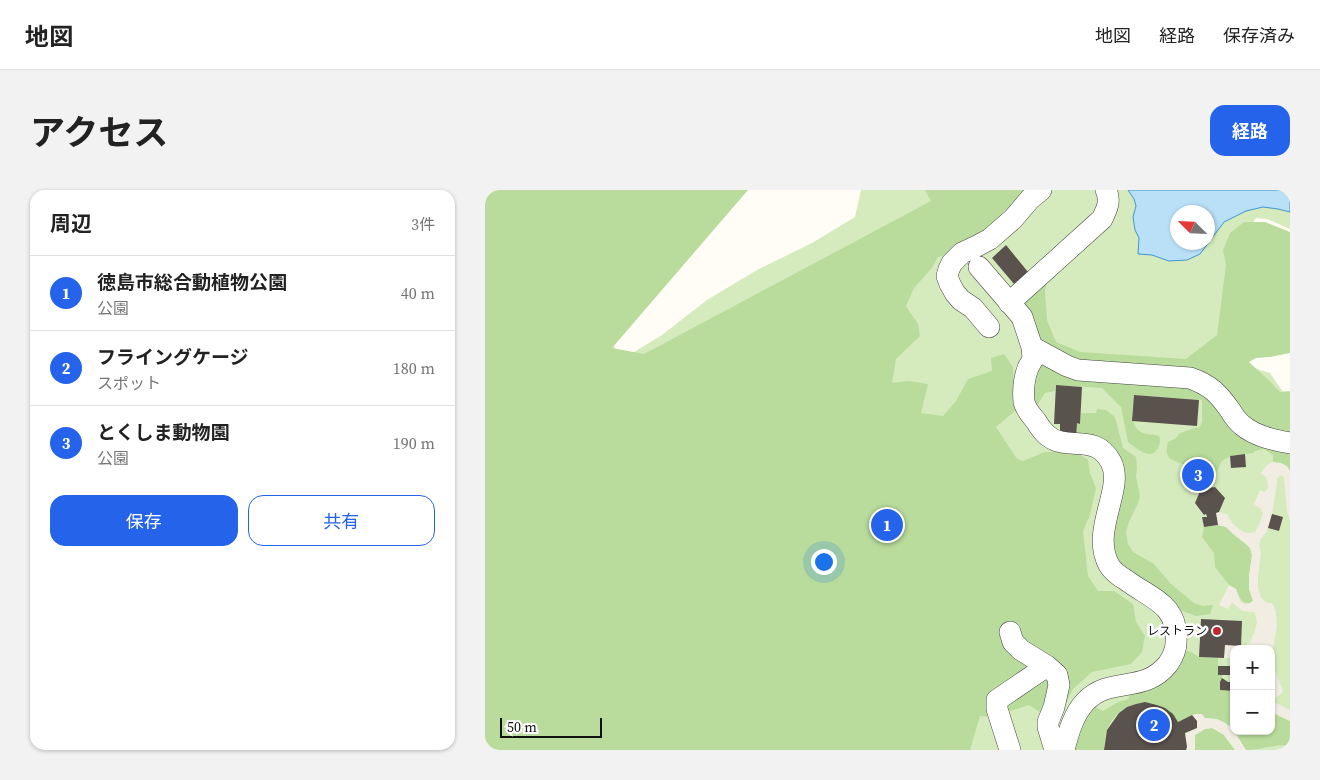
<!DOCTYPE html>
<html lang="ja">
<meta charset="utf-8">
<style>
body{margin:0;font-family:"Source Serif 4","Noto Sans JP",serif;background:#f2f2f2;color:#222}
.controls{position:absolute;right:15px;bottom:15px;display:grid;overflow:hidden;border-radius:10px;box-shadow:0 1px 4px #0004}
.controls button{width:45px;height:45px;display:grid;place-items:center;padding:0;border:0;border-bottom:1px solid #e0e0e0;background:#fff;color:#222;font:25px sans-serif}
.compass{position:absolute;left:685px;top:15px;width:45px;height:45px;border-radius:50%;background:#fff;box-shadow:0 1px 4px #0004;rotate:294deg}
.scale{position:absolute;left:15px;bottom:12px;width:102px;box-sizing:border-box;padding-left:5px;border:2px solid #111;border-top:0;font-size:14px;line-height:18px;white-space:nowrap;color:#111;-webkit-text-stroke:4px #fff;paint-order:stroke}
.you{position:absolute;left:338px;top:371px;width:18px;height:18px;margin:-12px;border:4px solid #fff;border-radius:50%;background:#1a73e8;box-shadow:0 0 0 8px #1a73e833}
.badge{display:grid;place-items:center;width:32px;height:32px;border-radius:50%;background:#2563eb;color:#fff;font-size:16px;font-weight:700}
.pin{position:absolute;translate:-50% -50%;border:2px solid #fff;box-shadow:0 1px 5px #0006}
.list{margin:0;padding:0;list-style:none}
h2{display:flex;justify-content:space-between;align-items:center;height:65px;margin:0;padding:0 20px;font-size:21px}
h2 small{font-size:16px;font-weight:400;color:#767676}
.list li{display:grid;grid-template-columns:32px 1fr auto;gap:15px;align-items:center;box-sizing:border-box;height:75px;padding:0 20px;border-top:1px solid #e0e0e0}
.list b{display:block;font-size:19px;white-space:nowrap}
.list p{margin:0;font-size:16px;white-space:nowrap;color:#767676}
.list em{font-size:16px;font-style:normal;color:#767676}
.actions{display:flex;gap:10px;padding:15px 20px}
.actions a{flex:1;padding:11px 0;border:1px solid #2563eb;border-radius:15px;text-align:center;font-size:18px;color:#2563eb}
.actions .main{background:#2563eb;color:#fff}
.map{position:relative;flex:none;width:805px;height:560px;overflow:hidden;border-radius:15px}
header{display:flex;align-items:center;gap:30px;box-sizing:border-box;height:70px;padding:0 25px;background:#fff;border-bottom:1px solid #e0e0e0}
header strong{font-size:24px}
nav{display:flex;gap:28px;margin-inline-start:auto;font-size:18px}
.intro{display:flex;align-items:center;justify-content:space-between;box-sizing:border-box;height:120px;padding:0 30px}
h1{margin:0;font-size:35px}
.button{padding:12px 22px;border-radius:15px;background:#2563eb;color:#fff;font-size:18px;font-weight:700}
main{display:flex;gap:30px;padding:0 30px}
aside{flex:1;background:#fff;border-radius:15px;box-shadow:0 1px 4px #0004}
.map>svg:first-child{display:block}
.green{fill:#d5ebbd;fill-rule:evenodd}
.forest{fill:#b9dc9c}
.plaza{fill:#f1ede2}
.water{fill:#b9e0f7;stroke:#3f96cf;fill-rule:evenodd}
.building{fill:#5a524d}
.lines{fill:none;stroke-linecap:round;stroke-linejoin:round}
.minor-casing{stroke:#444;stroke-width:22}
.minor{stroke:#fff;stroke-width:21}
.poi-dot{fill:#c4262e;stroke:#fff;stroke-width:2}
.labels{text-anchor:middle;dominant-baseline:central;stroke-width:5;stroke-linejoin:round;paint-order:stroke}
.poi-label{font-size:12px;fill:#111;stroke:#fff;text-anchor:end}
</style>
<header>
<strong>地図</strong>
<nav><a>地図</a><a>経路</a><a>保存済み</a></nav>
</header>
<div class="intro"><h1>アクセス</h1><a class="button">経路</a></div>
<main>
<aside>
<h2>周辺<small>3件</small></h2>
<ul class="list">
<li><span class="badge">1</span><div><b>徳島市総合動植物公園</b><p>公園</p></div><em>40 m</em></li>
<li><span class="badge">2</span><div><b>フライングケージ</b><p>スポット</p></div><em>180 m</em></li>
<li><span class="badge">3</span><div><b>とくしま動物園</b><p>公園</p></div><em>190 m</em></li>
</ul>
<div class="actions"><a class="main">保存</a><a>共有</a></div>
</aside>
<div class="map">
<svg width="805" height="560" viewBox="0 0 805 560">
<rect width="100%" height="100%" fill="#fffdf5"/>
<!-- green -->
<path class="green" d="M376,0H805V39L782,29L771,28L756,49L757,175L785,183L805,212V560H0V132L123,145L136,170L177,145L222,110L272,80L327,53L370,27ZM692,22H722V52H692ZM749,459H786V541H749Z"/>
<!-- forest -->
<path class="forest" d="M0,0H263L127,158L159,164L446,11L440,0H543C534,9 525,20 516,29C502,41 471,64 453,67L447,78L429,98L421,116L433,134L435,146L411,169L407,193L424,191L443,194L436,223L458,226L471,211L483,189L507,181L506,168L519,164L528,177L530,221L511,237L532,269L538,271L560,262H592L603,270L605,283L611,298L605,325L598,341L603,386L613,401H629L648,414L651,432L660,446L657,462L646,474L607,482L588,499L571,533L544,515L507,527L495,526L485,560H0Z
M759,32H780L805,42V163L785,167L771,168L764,172C774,182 786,191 795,202L805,201V281C800,274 796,273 788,272V265L779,259L770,261L768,263L745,266L737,271L731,283L723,284L715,298C709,288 708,282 696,281L698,274C684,270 679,267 683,252L690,249L695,243C703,241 706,238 715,237L717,231V210L649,205C648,218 643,237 658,243C663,245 669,244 674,246C676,250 675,253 673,258C666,272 651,258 643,252L636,217L617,198L571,195L570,201L560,203L551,217H544L535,114L565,81L560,100L562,130L571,152L595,162L701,169L732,145L741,75L738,60L745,43Z
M612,219L621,220L630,227L638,258L651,267L652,277L651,287L655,306L653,313L644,332L641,342L643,354L648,362L669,374L686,394L709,413L718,416L728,415L725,424L711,426L700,422L672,407L626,373L635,281L591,249L592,233H595L596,223H611Z
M733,335L741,337L765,358L767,365L764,386V399L768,411L765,413C755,414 755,407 751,399L744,395L730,377L729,363L717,347L719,337Z
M695,459L706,462L714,467L733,468V484L737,485V488L749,501V541L740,533L732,529L720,528L707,525L693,532C689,526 685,521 679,518C658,505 630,518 622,540C620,547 619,553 619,560H584L585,548L608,516L618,521L633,512L644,509V502Z
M786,522L805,531V555C789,554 777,560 761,560L749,541H786Z
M727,538L739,545L750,560H710V545L720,539Z"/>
<!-- plaza -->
<path class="plaza" d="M788,272L796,273L802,276L805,281V331L802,321L799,287L795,285L792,289V294L787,324L783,338L781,343L776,348L774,355L776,363L773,387V398L776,408L782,413H787L791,422L792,437L788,458V474L798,502L787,511L805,520V531L786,522V459H749V468H739L740,455L760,456L765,452L769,443L772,433L770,422L757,421L747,412L743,419L734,415L744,395L751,399L755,411L760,414L765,413L768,411L764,399V386L767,365L765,358L761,354L748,344L741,337L733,335L719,337L717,327H721V324L734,322L742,324L748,334L758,342L763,343L770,342L774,335L778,324L776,319L769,314L775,300L779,302L783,299V294L781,287L776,283L782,275Z
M711,524H717L720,528L732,529L740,533L747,538L761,560H750L739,545L727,538L720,539L710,545V560H701L702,557L700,544L712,538V531L707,525Z"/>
<!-- water -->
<path class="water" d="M643,0H805V22L793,19L778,17L761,21L739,32L715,64L702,70L684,71L667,65L653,64L654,48L650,40L648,27L651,16L649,9ZM692,22H722V52H692Z"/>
<!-- building -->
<path class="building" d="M521,55L543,82L529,94L507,68Z
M571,195L597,197L595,234L592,233L591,249H575V234H569Z
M649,205L714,210L712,236L647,231Z
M760,264L761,277L746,278L745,266Z
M730,297L740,308L734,322L731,323L733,335L719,337L717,327H722L721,324L719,325L710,313L716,299Z
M787,324L798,327L794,341L783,338Z
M716,429L757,431L756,456L740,455L739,468L714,467Z
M733,476H745V485H733Z
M737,488L743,492H749V501L735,500V492Z
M660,512L672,515L680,518L688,524L693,532L707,525L712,531V538L700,543L702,557L701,560H619L622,540L634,523L642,517L651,514Z"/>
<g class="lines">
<!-- minor casing -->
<g class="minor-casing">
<path id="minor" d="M494,77L537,127L547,157L582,176L593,180L705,188C725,195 733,203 745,220C748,225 752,231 757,235C770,246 788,250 805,253
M524,113L617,29C622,19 626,11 621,0
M504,137L488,118L476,110L470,103L465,94L462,86L464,79L467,73L477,63L492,56L505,49L528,29L545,9L556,0
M547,157C547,161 548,165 548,168C547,172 544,175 543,178C539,188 538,201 539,212C541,220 546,225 551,231C554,236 558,242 563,246C583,262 610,242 626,272C640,299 605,340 624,375C628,382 634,386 641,390C666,409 694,414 691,453C691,460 687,468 683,474C658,505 625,485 600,512C588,525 583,544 579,560
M525,442L528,452L536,460L562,476L572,485L574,495L569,517L563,532V537L570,560
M525,560L512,519V510L562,476"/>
</g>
<!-- minor -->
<use href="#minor" class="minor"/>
</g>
<!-- markers -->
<circle class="poi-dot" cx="732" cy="441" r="5"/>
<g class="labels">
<!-- poi labels -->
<g class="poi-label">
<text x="722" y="441">レストラン</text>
</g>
</g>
</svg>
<div class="controls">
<button>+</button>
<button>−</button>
</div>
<svg class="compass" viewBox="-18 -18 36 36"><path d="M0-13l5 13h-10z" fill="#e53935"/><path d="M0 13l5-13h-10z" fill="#767676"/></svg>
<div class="scale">50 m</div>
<div class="you"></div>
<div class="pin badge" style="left:402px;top:335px">1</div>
<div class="pin badge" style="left:669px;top:535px">2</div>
<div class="pin badge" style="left:713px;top:285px">3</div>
</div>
</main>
